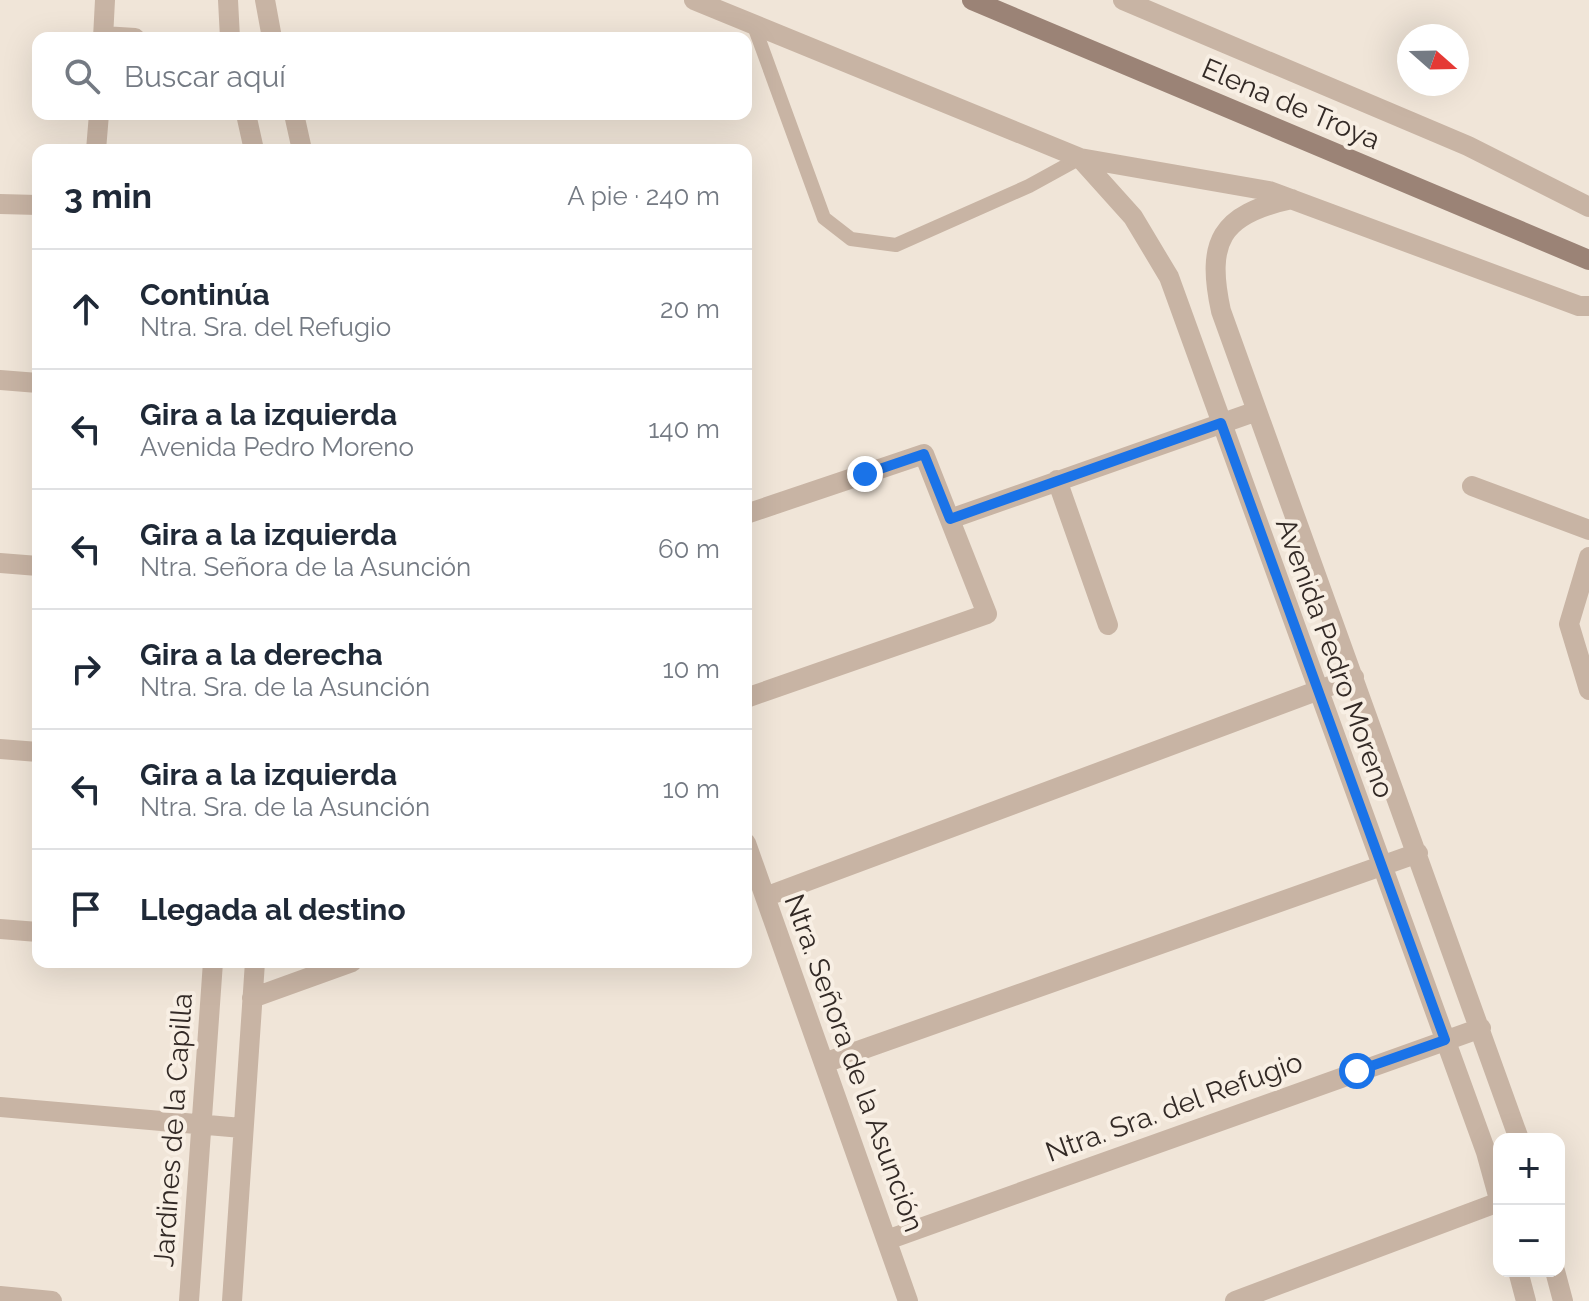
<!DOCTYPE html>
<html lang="es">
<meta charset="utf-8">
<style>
body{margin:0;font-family:Raleway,sans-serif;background:#f6f6f7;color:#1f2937}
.controls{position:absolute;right:24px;bottom:24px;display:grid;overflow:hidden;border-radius:16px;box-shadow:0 8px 32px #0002}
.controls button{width:72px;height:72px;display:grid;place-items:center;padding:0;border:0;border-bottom:2px solid #e0e1e3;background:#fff;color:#1f2937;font:40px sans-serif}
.compass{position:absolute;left:1397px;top:24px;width:72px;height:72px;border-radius:50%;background:#fff;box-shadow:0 8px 32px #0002;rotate:110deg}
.stop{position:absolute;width:24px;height:24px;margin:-18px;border:6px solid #1a73e8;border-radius:50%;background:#fff}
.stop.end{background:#1a73e8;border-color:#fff;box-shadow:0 2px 8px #0008}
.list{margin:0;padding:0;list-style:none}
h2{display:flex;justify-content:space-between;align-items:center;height:104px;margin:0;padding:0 32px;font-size:34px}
h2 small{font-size:26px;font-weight:400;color:#747a83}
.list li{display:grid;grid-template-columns:52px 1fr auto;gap:24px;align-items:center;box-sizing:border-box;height:120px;padding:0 32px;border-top:2px solid #e0e1e3}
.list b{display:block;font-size:30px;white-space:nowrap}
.list p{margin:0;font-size:26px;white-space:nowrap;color:#747a83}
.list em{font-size:26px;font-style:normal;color:#747a83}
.icon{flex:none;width:44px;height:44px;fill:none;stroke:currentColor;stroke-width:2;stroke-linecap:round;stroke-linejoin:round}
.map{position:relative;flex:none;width:1589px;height:1301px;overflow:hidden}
.search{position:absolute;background:#fff;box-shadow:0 8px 32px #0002;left:32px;top:32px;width:720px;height:88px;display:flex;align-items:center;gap:20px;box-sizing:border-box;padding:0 28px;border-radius:16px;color:#747a83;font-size:30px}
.panel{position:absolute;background:#fff;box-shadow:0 8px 32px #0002;left:32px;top:144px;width:720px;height:824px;border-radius:16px}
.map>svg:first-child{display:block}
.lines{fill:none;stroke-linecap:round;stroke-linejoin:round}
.lane{stroke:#c8b4a4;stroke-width:14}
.street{stroke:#c8b4a4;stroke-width:20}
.secondary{stroke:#9b8376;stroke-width:20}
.route{stroke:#1a73e8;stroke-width:10}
.labels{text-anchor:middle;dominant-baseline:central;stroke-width:8;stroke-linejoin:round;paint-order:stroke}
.street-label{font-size:28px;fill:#332a26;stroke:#f8efe4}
</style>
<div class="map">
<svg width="1589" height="1301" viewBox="0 0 1589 1301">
<rect width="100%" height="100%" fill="#f0e5d8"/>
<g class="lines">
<!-- lane -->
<path class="lane" d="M754,26L824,218L851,239L896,245L1029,186L1080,158"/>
<!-- street -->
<path class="street" d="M228,0L230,38
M265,0L272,38
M694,0L1080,158L1269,191L1579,306H1589
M1123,0L1468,146L1589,207
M103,36L135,38
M103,38L105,0
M246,114L254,150
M294,114L302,150
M96,150L99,114
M1080,158L1133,217L1169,277L1486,1152L1499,1199
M1292,199C1220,214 1206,242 1221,311L1519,1139
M0,204L38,205
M0,380L38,383
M1057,480L1108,625
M1472,486L1589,530
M746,514L924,454L987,614L746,698
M950,519L1257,411
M1589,557L1569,624L1589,690
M0,563L38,566
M0,749L38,752
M746,843L908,1301
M765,897L1354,677
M0,929L38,932
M252,998L352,962
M824,1063L1418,853
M0,1107L242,1128
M887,1240L1481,1028
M1518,1271L1526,1301
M1555,1271L1563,1301
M0,1296L52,1301
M189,1301L213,962
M232,1301L255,962
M1235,1301L1499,1202"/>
<!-- secondary -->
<path class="secondary" d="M972,0L1589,260"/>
</g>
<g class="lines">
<!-- route -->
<path class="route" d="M865,474L924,454L950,519L1221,423L1445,1040L1357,1071"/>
</g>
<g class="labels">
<!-- street labels -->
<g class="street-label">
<text transform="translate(1291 104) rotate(23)">Elena de Troya</text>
<text transform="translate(1335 658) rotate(70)">Avenida Pedro Moreno</text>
<text transform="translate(854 1063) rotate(70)">Ntra. Señora de la Asunción</text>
<text transform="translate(1174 1107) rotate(-20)">Ntra. Sra. del Refugio</text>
<text transform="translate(173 1130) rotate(-86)">Jardines de la Capilla</text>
</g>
</g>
</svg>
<div class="controls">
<button>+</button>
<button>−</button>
</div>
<svg class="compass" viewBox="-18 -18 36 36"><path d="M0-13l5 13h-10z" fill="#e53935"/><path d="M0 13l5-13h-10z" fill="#747a83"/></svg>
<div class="stop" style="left:1357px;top:1071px"></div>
<div class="stop end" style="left:865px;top:474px"></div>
<div class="search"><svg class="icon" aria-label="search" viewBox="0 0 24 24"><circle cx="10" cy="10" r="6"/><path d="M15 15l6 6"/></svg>Buscar aquí</div>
<section class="panel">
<h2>3 min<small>A pie · 240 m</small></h2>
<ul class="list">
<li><svg class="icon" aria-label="ahead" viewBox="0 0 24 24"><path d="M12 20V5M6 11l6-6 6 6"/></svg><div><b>Continúa</b><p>Ntra. Sra. del Refugio</p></div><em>20 m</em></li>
<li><svg class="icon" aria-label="left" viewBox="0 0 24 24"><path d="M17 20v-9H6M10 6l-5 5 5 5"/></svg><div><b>Gira a la izquierda</b><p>Avenida Pedro Moreno</p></div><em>140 m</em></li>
<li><svg class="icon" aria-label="left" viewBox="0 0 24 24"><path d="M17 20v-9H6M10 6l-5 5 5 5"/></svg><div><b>Gira a la izquierda</b><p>Ntra. Señora de la Asunción</p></div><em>60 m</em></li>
<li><svg class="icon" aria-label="right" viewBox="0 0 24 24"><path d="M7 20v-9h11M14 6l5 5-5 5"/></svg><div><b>Gira a la derecha</b><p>Ntra. Sra. de la Asunción</p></div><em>10 m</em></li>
<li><svg class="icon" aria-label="left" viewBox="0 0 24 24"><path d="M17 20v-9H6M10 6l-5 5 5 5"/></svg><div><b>Gira a la izquierda</b><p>Ntra. Sra. de la Asunción</p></div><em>10 m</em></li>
<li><svg class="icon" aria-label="arrive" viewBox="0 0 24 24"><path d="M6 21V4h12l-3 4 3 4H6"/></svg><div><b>Llegada al destino</b></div></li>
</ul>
</section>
</div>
